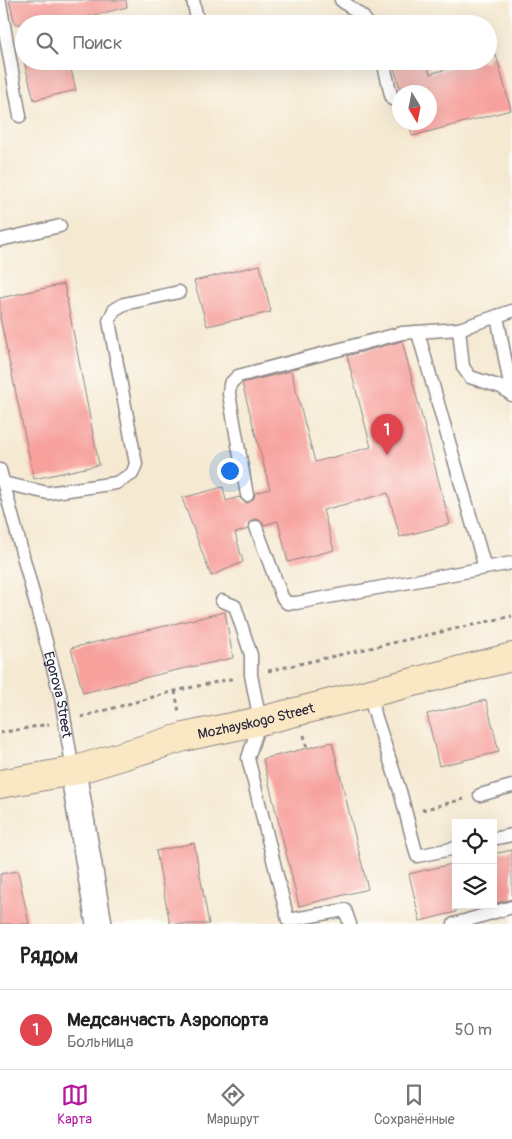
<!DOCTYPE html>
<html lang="ru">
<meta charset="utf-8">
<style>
body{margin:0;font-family:Pangolin,sans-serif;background:#f6f6f6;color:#222}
.controls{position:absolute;right:15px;bottom:15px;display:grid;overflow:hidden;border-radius:0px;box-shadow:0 5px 20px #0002}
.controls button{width:45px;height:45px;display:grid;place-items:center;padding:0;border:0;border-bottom:1px solid #e0e0e0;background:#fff;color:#222;font:25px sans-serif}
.compass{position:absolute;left:392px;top:85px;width:45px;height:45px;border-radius:50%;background:#fff;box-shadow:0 5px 20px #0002;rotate:170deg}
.you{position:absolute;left:229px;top:470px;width:18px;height:18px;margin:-12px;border:4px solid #fff;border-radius:50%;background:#1a73e8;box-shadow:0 0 0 8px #1a73e833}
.badge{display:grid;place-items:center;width:32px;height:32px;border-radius:50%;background:#b5179e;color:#fff;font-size:16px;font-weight:700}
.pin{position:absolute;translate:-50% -41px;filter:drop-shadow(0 1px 2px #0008)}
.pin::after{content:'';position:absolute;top:26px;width:18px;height:15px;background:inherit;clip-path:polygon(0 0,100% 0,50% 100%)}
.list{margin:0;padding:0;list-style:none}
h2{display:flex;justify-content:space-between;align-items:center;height:65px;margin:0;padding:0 20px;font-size:21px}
h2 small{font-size:16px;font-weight:400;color:#767676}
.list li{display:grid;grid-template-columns:32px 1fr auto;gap:15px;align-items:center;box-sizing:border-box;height:80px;padding:0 20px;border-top:1px solid #e0e0e0}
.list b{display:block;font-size:19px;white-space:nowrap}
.list p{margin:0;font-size:16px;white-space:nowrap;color:#767676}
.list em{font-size:16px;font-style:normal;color:#767676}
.icon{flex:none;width:28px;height:28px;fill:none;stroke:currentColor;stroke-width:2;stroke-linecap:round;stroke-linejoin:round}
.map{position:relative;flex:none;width:512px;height:924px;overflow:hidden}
.search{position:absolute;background:#fff;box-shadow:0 5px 20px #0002;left:15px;right:15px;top:15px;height:55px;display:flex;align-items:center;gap:12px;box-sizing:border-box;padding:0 18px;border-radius:28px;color:#767676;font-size:19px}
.sheet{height:145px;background:#fff}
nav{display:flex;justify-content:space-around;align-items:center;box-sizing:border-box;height:70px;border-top:1px solid #e0e0e0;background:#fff;font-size:14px;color:#767676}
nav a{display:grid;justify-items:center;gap:2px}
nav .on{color:#b5179e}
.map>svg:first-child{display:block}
.building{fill:#f7a09c}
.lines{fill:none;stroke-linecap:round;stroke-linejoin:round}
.lane-casing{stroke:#8c8686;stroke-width:15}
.street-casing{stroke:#8c8686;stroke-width:28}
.secondary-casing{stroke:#8c8686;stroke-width:30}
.path{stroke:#8c8686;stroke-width:3;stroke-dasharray:4 4;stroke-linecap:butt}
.lane{stroke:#fff;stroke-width:12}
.street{stroke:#fff;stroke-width:25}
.secondary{stroke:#fae7c3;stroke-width:28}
.labels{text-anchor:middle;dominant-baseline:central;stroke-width:4;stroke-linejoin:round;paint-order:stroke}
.street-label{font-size:14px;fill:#22223b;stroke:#fdfcf7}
</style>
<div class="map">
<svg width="512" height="924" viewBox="0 0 512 924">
<rect width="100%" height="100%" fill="#fdfcf7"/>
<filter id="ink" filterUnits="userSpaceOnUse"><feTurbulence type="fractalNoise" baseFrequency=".02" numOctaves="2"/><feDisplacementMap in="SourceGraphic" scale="10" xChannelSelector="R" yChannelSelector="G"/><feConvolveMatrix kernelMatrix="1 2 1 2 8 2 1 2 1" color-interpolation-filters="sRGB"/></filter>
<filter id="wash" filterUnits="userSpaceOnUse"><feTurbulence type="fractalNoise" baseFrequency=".0096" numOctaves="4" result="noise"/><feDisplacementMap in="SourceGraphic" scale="20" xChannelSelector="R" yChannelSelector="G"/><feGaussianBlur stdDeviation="1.12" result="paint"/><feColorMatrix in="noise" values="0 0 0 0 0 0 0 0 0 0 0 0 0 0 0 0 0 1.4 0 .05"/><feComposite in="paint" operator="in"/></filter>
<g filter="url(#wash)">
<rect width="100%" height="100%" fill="#f5e9d2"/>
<g id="blocks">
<!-- building -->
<path class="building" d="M9,0H126L127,7L59,24H15Z
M496,55L511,110L412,136L409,122H430V92H401L392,61H426L430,74L474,61H488V57Z
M24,61H69L76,90L34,100Z
M260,265L271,312L207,326L194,281Z
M64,284L99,465L34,479L0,318V298Z
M402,341L450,524L400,537L388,493L323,510L334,550L288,562L278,521L264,525L261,520L254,519L249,522L248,529L235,533L243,562L211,576L182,498L223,487L226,501L239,497L244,502L248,503L254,498L255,493L270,489L242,383L291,371L315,462L371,447L347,356Z
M225,612L233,658L168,672L83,693L71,648Z
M486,700L499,752L439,766L427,714Z
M332,742L368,889L299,906L263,759Z
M194,843L209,924H170L156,851Z
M512,850V899L493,904V854Z
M456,863V912L420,921L409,874Z
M18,871L29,924H0V874Z"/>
</g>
</g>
<g filter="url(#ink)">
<use href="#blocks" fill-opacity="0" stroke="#8c8686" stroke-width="1"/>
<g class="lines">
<!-- lane casing -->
<g class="lane-casing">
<g id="lane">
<path d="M193,0L198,24"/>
<path d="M341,0L363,17L368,24"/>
<path d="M0,3L20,116"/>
<path d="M383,61L392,99"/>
<path d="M0,240L60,226"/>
<path d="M497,316L512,395"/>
<path d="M459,329L512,311"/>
<path d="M418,333L485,568"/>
<path id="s1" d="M0,470L61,698L73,771"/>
<path d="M3,483L48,493L116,483L132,474L136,464L109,321L114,310L124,304L179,292"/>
<path d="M247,495L229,394L230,384L238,376L402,333L459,329L463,367L470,377L501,387L512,395"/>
<path d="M256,527L282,597L287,603H296L512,563"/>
<path d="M222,601L235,606L251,655V675L260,721L248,758L288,920L345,910L350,924"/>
<path d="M368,693L400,791L417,856L456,848"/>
<path d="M480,795L512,786"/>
<path d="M493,839L512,835"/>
<path d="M454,924L512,907"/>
</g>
</g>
<!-- street casing -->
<g class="street-casing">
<path id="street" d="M73,771L99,924"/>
</g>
<!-- secondary casing -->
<g class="secondary-casing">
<g id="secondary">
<path id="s2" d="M0,784L73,771L184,737L260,721L512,657"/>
</g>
</g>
<!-- path -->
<path class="path" d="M268,671L512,616
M175,691L179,712
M81,717L175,691L235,678
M0,733L49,724
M304,735L307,749
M422,810L464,799"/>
<!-- lane -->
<use href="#lane" class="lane"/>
<!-- street -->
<use href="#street" class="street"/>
<!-- secondary -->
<use href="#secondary" class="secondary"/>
</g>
</g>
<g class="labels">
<!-- street labels -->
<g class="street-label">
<text stroke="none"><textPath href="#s1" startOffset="232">Egorova Street</textPath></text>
<text stroke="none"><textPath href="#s2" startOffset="264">Mozhayskogo Street</textPath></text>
</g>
</g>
</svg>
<div class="controls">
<button><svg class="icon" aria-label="locate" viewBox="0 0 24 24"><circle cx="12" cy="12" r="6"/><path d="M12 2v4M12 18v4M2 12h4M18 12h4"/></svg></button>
<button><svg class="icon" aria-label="layers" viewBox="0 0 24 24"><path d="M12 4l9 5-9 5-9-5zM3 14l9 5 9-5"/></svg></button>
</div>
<svg class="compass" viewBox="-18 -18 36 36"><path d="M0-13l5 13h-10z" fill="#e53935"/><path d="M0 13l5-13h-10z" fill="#767676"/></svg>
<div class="you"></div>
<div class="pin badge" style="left:387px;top:455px;background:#e0444e">1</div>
<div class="search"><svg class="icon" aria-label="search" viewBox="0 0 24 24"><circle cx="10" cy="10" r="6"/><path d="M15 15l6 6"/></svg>Поиск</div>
</div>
<section class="sheet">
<h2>Рядом<small></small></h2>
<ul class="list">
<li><span class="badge" style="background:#e0444e">1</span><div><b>Медсанчасть Аэропорта</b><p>Больница</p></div><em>50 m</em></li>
</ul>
</section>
<nav>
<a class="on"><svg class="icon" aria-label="map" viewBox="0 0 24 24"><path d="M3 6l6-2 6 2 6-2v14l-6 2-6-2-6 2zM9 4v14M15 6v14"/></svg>Карта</a>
<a><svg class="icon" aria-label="directions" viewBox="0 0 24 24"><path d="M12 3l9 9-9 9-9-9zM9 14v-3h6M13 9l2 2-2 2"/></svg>Маршрут</a>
<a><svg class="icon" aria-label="saved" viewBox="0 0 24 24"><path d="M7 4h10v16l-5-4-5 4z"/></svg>Сохранённые</a>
</nav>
